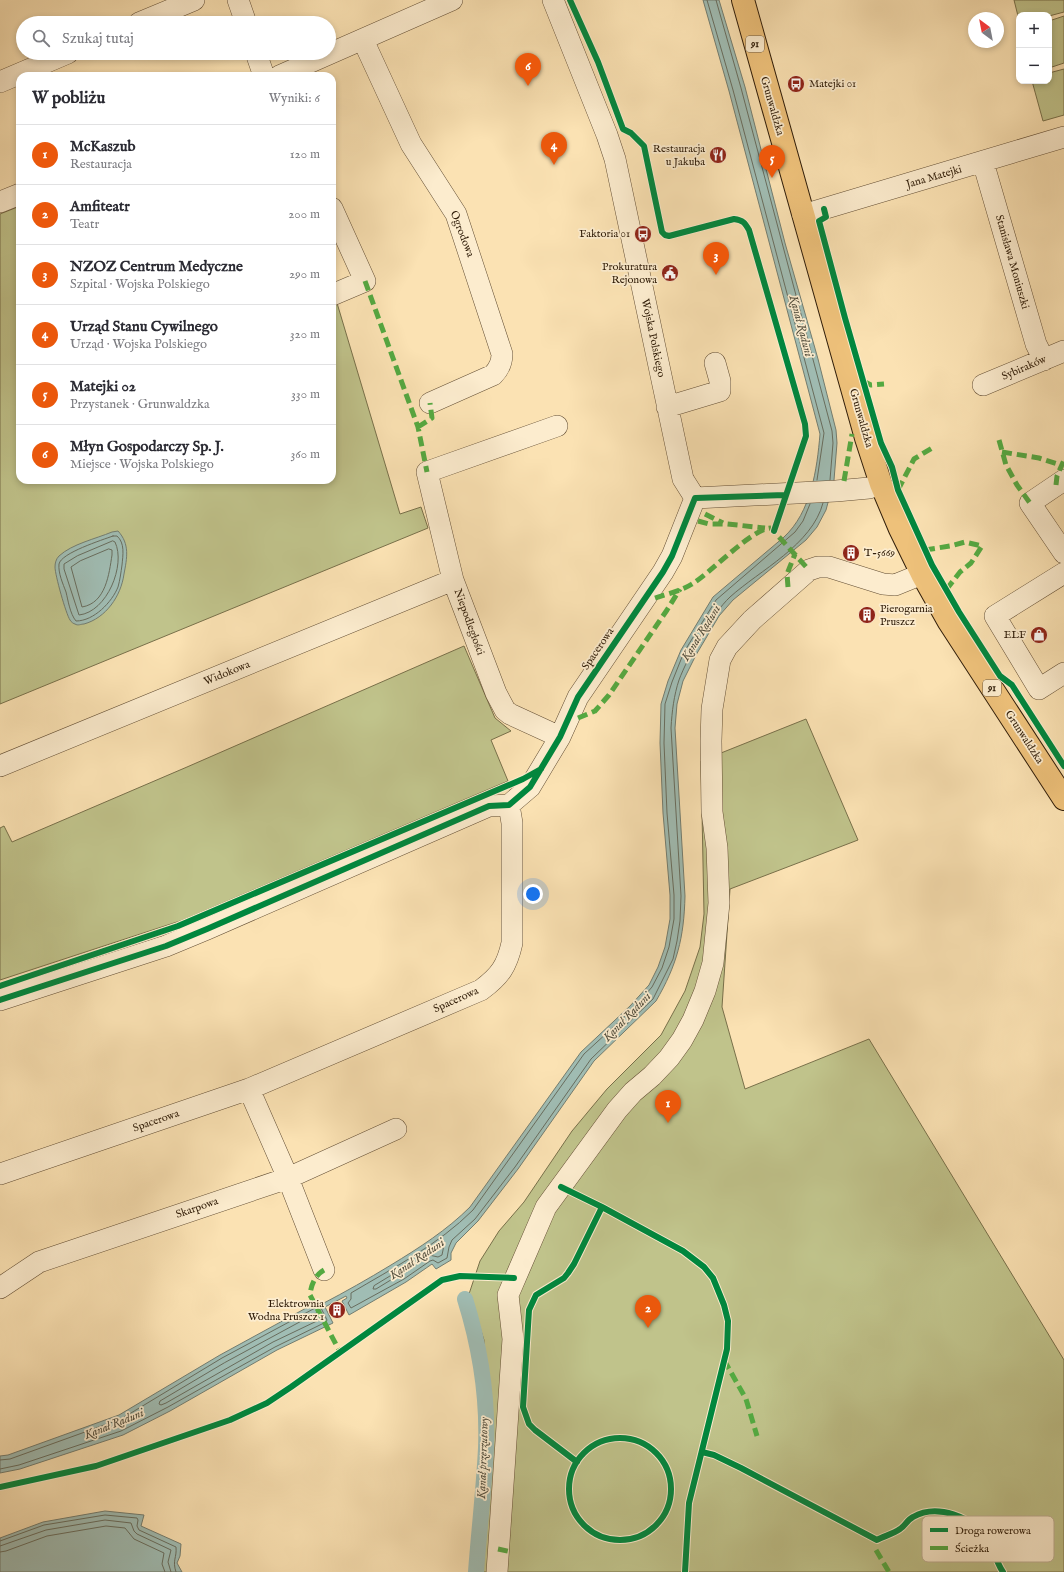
<!DOCTYPE html>
<html lang="pl">
<meta charset="utf-8">
<style>
body{margin:0;font-family:"IM FELL English",serif;background:#f7f7f7;color:#2b2b33}
.controls{position:absolute;right:12px;top:12px;display:grid;overflow:hidden;border-radius:8px;box-shadow:0 2px 6px #0003}
.controls button{width:36px;height:36px;display:grid;place-items:center;padding:0;border:0;border-bottom:1px solid #e1e1e2;background:#fff;color:#2b2b33;font:20px sans-serif}
.compass{position:absolute;left:968px;top:12px;width:36px;height:36px;border-radius:50%;background:#fff;box-shadow:0 2px 6px #0003;rotate:328deg}
.you{position:absolute;left:533px;top:894px;width:14px;height:14px;margin:-10px;border:3px solid #fff;border-radius:50%;background:#1a73e8;box-shadow:0 0 0 6px #1a73e833}
.badge{display:grid;place-items:center;width:26px;height:26px;border-radius:50%;background:#ea580c;color:#fff;font-size:13px;font-weight:700}
.pin{position:absolute;translate:-50% -33px;filter:drop-shadow(0 1px 2px #0008)}
.pin::after{content:'';position:absolute;top:21px;width:14px;height:12px;background:inherit;clip-path:polygon(0 0,100% 0,50% 100%)}
.list{margin:0;padding:0;list-style:none}
h2{display:flex;justify-content:space-between;align-items:center;height:52px;margin:0;padding:0 16px;font-size:17px}
h2 small{font-size:13px;font-weight:400;color:#7c7c81}
.list li{display:grid;grid-template-columns:26px 1fr auto;gap:12px;align-items:center;box-sizing:border-box;height:60px;padding:0 16px;border-top:1px solid #e1e1e2}
.list b{display:block;font-size:15px;white-space:nowrap}
.list p{margin:0;font-size:13px;white-space:nowrap;color:#7c7c81}
.list em{font-size:13px;font-style:normal;color:#7c7c81}
.icon{flex:none;width:22px;height:22px;fill:none;stroke:currentColor;stroke-width:2;stroke-linecap:round;stroke-linejoin:round}
.map{position:relative;flex:none;width:1064px;height:1572px;overflow:hidden}
.search{position:absolute;background:#fff;box-shadow:0 2px 6px #0003;left:16px;top:16px;width:320px;height:44px;display:flex;align-items:center;gap:10px;box-sizing:border-box;padding:0 14px;border-radius:22px;color:#7c7c81;font-size:15px}
.panel{position:absolute;background:#fff;box-shadow:0 2px 6px #0003;left:16px;top:72px;width:320px;height:412px;border-radius:12px}
.map>svg:first-child{display:block}
.green{fill:#c0c38b;stroke:#78704a}
.water{fill:#a0bdb4;stroke:#737d70}
.lines{fill:none;stroke-linecap:round;stroke-linejoin:round}
.shore{stroke:#686d5e;stroke-width:1}
.canal{stroke:#a0bdb4;stroke-width:16}
.minor-casing{stroke:#634e34;stroke-width:22}
.major-casing{stroke:#301d09;stroke-width:24}
.minor{stroke:#fcecce;stroke-width:21}
.major{stroke:#eec17a;stroke-width:22}
.quiet{stroke:#54a941;stroke-width:5;stroke-dasharray:10 5;stroke-linecap:butt}
.cycleway-casing{stroke:#fcecce;stroke-width:8}
.cycleway{stroke:#00873e;stroke-width:6}
.labels{text-anchor:middle;dominant-baseline:central;stroke-width:3.5;stroke-linejoin:round;paint-order:stroke}
.shield{fill:#fcecce;stroke:#6d5b44;stroke-width:1}
.shield-label{font-size:10px;font-weight:bold;fill:#301d09}
.poi-label{font-size:11px;fill:#301d09;stroke:#fcecce;text-anchor:end}
.street-label{font-size:11px;fill:#301d09;stroke:#fcecce}
.water-label{font-size:12px;font-style:italic;fill:#524d3c;stroke:#fcecce}
.key{fill:#fcecce;stroke:#bfae93;stroke-width:1}
.key-label{font-size:11px;fill:#301d09}
</style>
<div class="map">
<svg width="1064" height="1572" viewBox="0 0 1064 1572">
<rect width="100%" height="100%" fill="#fbe2b3"/>
<filter id="stains"><feTurbulence type="fractalNoise" baseFrequency=".005" numOctaves="4"/><feColorMatrix values="0 0 0 0 .2 0 0 0 0 .09 0 0 0 0 .02 0 0 0 .5 -.17"/></filter>
<radialGradient id="worn" r=".72"><stop offset=".6" stop-color="#630" stop-opacity="0"/><stop offset="1" stop-color="#630" stop-opacity=".3"/></radialGradient>
<!-- green -->
<path class="green" d="M1014,0H1064V12L1049,16L1019,15V20Z
M1064,16V63L1049,68V21Z
M1064,69V115L1043,121L1032,81H1049V73Z
M20,206V480H332V290L337,303L400,514L421,507L428,528L0,704V214Z
M464,646L495,718L511,731L491,740L508,781L183,920L0,980V828L4,826L12,842L187,767Z
M806,719L858,840L730,889L722,1007L745,1089L869,1039L1064,1360V1572H479L489,1447L484,1340L469,1294L480,1261L499,1231L524,1202L572,1131L607,1089L661,1035L685,991L700,947L704,914L701,761Z"/>
<!-- water -->
<path class="water" d="M703,0H719L745,87L785,243L818,359L836,430L837,443L834,480L826,510L817,527L806,540L733,600L719,616L696,655L683,681L677,704L675,728L685,896C684,938 677,965 656,1001L594,1061L518,1169L478,1221L456,1243L451,1253V1260L436,1269L432,1264L406,1282L349,1315L342,1301L347,1298L346,1296L325,1307L333,1323L277,1350L170,1411L123,1435L20,1469L0,1473V1456L8,1455L119,1415L220,1355L319,1301L322,1304C345,1292 368,1279 391,1265C419,1248 447,1230 470,1207L581,1052L630,1006L649,985L658,967L665,947L670,919V895L663,813L660,743L661,704L668,681L681,650L713,597L784,537C811,512 817,470 820,434L729,91Z
M118,531C130,544 127,558 124,574C121,596 106,618 84,624C81,624 78,626 75,624C74,624 71,622 70,620C66,614 55,575 55,567C55,563 56,559 59,556C72,544 95,539 112,532Z
M105,1511L144,1515L141,1526L181,1544L180,1556L177,1563L182,1572H0V1538L43,1522Z
M472,1555L480,1556L479,1572H471Z"/>
<g class="lines">
<!-- shore -->
<path class="shore" d="M707,0L733,90L824,433L817,480
M716,0L741,88L832,431L833,443L830,480
M810,504L803,521L795,532L716,600L684,652L672,682L665,704L664,743L667,813L674,895V919L669,947L662,968L652,987L633,1009L584,1054L473,1210C438,1245 393,1268 351,1293V1299L348,1303L351,1308L404,1279L430,1261L433,1260L438,1263L447,1258L449,1247L452,1240L475,1219L515,1167L591,1059L653,999L673,959L677,941L680,921L681,896L671,728C672,711 674,695 679,680C688,656 712,614 730,597C760,570 812,545 823,503
M113,536H117C125,543 123,555 122,565C121,572 120,580 118,587C112,602 94,621 76,621C70,614 68,600 66,592C63,584 58,573 59,564C61,553 102,540 113,536Z
M113,541L115,542C126,565 107,612 79,615L64,569V564L77,556Z
M109,549L112,550V555C109,574 106,603 82,607L71,567L80,561Z
M441,1243L444,1245L442,1255L438,1257L429,1255V1252Z
M410,1264H412V1267L376,1289H373L374,1286Z
M317,1313L320,1318L319,1320L273,1342L166,1403L161,1405L159,1404L160,1401L224,1363Z
M0,1460L10,1459L121,1419L222,1358L317,1307L321,1308L327,1320L326,1322L275,1347L168,1407L121,1431L19,1465L0,1469
M0,1541L44,1525L105,1515L137,1518L138,1520L137,1526L139,1530L176,1547C177,1558 172,1560 176,1572
M0,1546L46,1530L105,1520L131,1523L134,1531L137,1534L171,1550L168,1562L171,1572
M0,1552L6,1551L47,1536L106,1526L125,1528L134,1539L164,1553L162,1564L165,1572"/>
<!-- canal -->
<path class="canal" d="M465,1299C480,1347 488,1398 486,1448C484,1489 479,1531 476,1572"/>
<!-- minor casing -->
<g class="minor-casing">
<path id="minor" d="M238,0L246,23
M553,0L607,135L615,159L683,479L695,498
M139,23L194,0
M363,40L411,144L456,214L502,354C502,363 499,369 493,375L430,403
M256,53L264,76
M279,76L452,0
M0,82L68,53
M983,162L1036,344L1044,360
M0,202L20,194
M332,208L365,281L332,295
M803,215L1064,137
M983,385L1064,351
M667,407L720,391V381L715,363
M557,426L427,472L453,580L496,693L505,710L510,714L560,737
M1064,480L1030,503L1064,553
M695,498L836,491L869,488L881,484
M1064,573L995,616L1039,689L1064,673
M0,766L453,580
M509,805L530,787L560,737L578,697L663,572L672,556L695,498
M0,1000L166,946L207,929L489,806L509,805
M249,1089L288,1178L324,1270
M0,1174L249,1089L481,990C500,976 507,966 512,943V823L509,805
M0,1288L39,1262L288,1178L396,1129
M497,1572L513,1339L508,1295L546,1207L617,1110L633,1092L652,1076L669,1058L682,1040L693,1020L705,991L713,963L719,903L717,848L712,812L711,741L712,709L720,660L727,647L752,620L809,570L818,567H829L883,584L895,585L922,574"/>
</g>
<!-- major casing -->
<g class="major-casing">
<path id="major" d="M743,0L866,438L881,484L900,529L922,574L949,622L1064,799"/>
</g>
<!-- minor -->
<use href="#minor" class="minor"/>
<!-- major -->
<use href="#major" class="major"/>
<!-- quiet -->
<path class="quiet" d="M365,281L418,427L427,472
M863,381L871,385L884,384
M418,427L432,418L430,403
M999,440L1006,465L1017,485L1030,503
M1002,452L1039,458L1064,466
M844,481L852,434
M1056,485L1057,476L1064,460
M898,490L914,459L932,448
M705,514L723,523
M698,521L709,524H727L765,528
M779,537L809,570
M925,550L950,546L965,542L982,546L971,563L960,572L946,590
M788,587L787,574L795,554
M655,598C667,594 681,591 692,584C712,572 751,529 771,528
M578,718L595,711L609,695L667,610L680,589
M324,1270C315,1275 311,1285 310,1295L340,1352
M724,1360L746,1399L757,1436
M498,1549L512,1552
M876,1550L889,1572"/>
<!-- cycleway casing -->
<g class="cycleway-casing">
<path id="cycleway" d="M570,0L598,62L623,129L631,133L644,146L662,232L665,235L669,236L734,219C743,220 745,223 749,230L805,424L806,436L774,531
M824,209L826,217L819,221L845,318L881,443L892,467L898,490L932,565L959,612L1000,676L1012,685L1064,766
M0,986L178,926L523,779L541,769
M0,1000L166,946L207,929L489,806L509,805L530,787L560,737L578,697L663,572L672,556L695,498L785,495
M561,1187L602,1207L683,1251L704,1267L713,1278L724,1305L728,1321L727,1349L689,1503L685,1572
M569 1489a51 51 0 1 1 102 0a51 51 0 1 1-102 0Z
M702,1452L714,1455L741,1468L877,1540C884,1536 893,1534 900,1529C905,1526 907,1520 913,1517C937,1503 972,1517 987,1538C994,1549 996,1562 1003,1572
M577,1462L535,1430L529,1424L523,1407L529,1310L536,1295L564,1278L568,1273L574,1264L602,1207
M0,1487L96,1466L230,1420L267,1403L291,1387L442,1280L460,1276L514,1278"/>
</g>
<!-- cycleway -->
<use href="#cycleway" class="cycleway"/>
</g>
<!-- icons -->
<defs>
<g id="bus-disc" transform="scale(0.9)"><circle r="9.5" fill="#8f2418" stroke="#fcecce"/><path d="M-5-6H5V4H4V6H2V4H-2V6H-4V4H-5ZM-3.5-4V0h7V-4ZM-3.5 1.2v1.5H-2V1.2ZM2 1.2v1.5H3.5V1.2Z" fill="#fff"/></g>
<g id="restaurant-disc" transform="scale(0.9)"><circle r="9.5" fill="#8f2418" stroke="#fcecce"/><path d="M-5-6h1v4h1v-4h1v4h1v-4h1v5L-1.5 .5V6h-2V.5L-5-1ZM5-6V6H3V1.5H1.5Q1.5-4 5-6Z" fill="#fff"/></g>
<g id="civic-disc" transform="scale(0.9)"><circle r="9.5" fill="#8f2418" stroke="#fcecce"/><path d="M-.6-6.5H3V-4.5H.6V-3L4-1V1h2V6H-6V1h2V-1L-.6-3ZM-1.2 2.5V6h2.4V2.5Z" fill="#fff"/></g>
<g id="building-disc" transform="scale(0.9)"><circle r="9.5" fill="#8f2418" stroke="#fcecce"/><path d="M-4-6H4V6H1V3H-1V6H-4ZM-2.5-4.3h1.7v1.8h-1.7ZM.8-4.3h1.7v1.8H.8ZM-2.5-1h1.7V.8h-1.7ZM.8-1h1.7V.8H.8Z" fill="#fff"/></g>
<g id="shop-disc" transform="scale(0.9)"><circle r="9.5" fill="#8f2418" stroke="#fcecce"/><path d="M-5-2.5h2.3a2.7 3.5 0 0 1 5.4 0H5L5.5 6h-11ZM-1.5-2.5h3a1.5 2.3 0 0 0-3 0Z" fill="#fff"/></g>
</defs>
<g fill-rule="evenodd">
<use href="#bus-disc" x="796" y="84"/>
<use href="#restaurant-disc" x="718" y="155"/>
<use href="#bus-disc" x="643" y="234"/>
<use href="#civic-disc" x="670" y="273"/>
<use href="#building-disc" x="851" y="553"/>
<use href="#building-disc" x="867" y="615"/>
<use href="#shop-disc" x="1039" y="635"/>
<use href="#building-disc" x="337" y="1310"/>
</g>
<g class="labels">
<!-- shield labels -->
<g class="shield">
<rect x="746" y="36" width="18" height="16" rx="3"/>
<rect x="983" y="680" width="18" height="16" rx="3"/>
</g>
<g class="shield-label">
<text x="755" y="44">91</text>
<text x="992" y="688">91</text>
</g>
<!-- poi labels -->
<g class="poi-label">
<text x="809" y="84" text-anchor="start">Matejki 01</text>
<text x="705" y="149">Restauracja<tspan x="705" dy="13">u Jakuba</tspan></text>
<text x="630" y="234">Faktoria 01</text>
<text x="657" y="267">Prokuratura<tspan x="657" dy="13">Rejonowa</tspan></text>
<text x="864" y="553" text-anchor="start">T-5669</text>
<text x="880" y="609" text-anchor="start">Pierogarnia<tspan x="880" dy="13">Pruszcz</tspan></text>
<text x="1026" y="635">ELF</text>
<text x="324" y="1304">Elektrownia<tspan x="324" dy="13">Wodna Pruszcz 1</tspan></text>
</g>
<!-- street labels -->
<g class="street-label">
<text transform="translate(772 106) rotate(74)">Grunwaldzka</text>
<text transform="translate(934 177) rotate(-16)">Jana Matejki</text>
<text transform="translate(462 234) rotate(69)">Ogrodowa</text>
<text transform="translate(1012 262) rotate(74)">Stanisława Moniuszki</text>
<text transform="translate(653 338) rotate(78)">Wojska Polskiego</text>
<text transform="translate(1024 368) rotate(-23)">Sybiraków</text>
<text transform="translate(861 418) rotate(74)">Grunwaldzka</text>
<text transform="translate(469 622) rotate(70)">Niepodległości</text>
<text transform="translate(598 649) rotate(-56)">Spacerowa</text>
<text transform="translate(227 673) rotate(-22)">Widokowa</text>
<text transform="translate(1024 737) rotate(57)">Grunwaldzka</text>
<text transform="translate(456 1000) rotate(-24)">Spacerowa</text>
<text transform="translate(156 1121) rotate(-19)">Spacerowa</text>
<text transform="translate(197 1208) rotate(-19)">Skarpowa</text>
</g>
<!-- water labels -->
<g class="water-label">
<text transform="translate(801 326) rotate(75)">Kanał Raduni</text>
<text transform="translate(701 633) rotate(-58)">Kanał Raduni</text>
<text transform="translate(627 1017) rotate(-46)">Kanał Raduni</text>
<text transform="translate(417 1259) rotate(-34)">Kanał Raduni</text>
<text transform="translate(114 1424) rotate(-22)">Kanał Raduni</text>
<text transform="translate(483 1458) rotate(-88)">Kanał przerzutowy</text>
</g>
</g>
<!-- legend -->
<rect x="922" y="1516" width="132" height="46" rx="6" class="key"/>
<rect x="930" y="1528" width="18" height="4" fill="#00873e"/>
<rect x="930" y="1546" width="18" height="4" fill="#54a941"/>
<g class="key-label">
<text x="955" y="1534">Droga rowerowa</text>
<text x="955" y="1552">Ścieżka</text>
</g>
<rect width="100%" height="100%" filter="url(#stains)"/>
<rect width="100%" height="100%" fill="url(#worn)"/>
</svg>
<div class="controls">
<button>+</button>
<button>−</button>
</div>
<svg class="compass" viewBox="-18 -18 36 36"><path d="M0-13l5 13h-10z" fill="#e53935"/><path d="M0 13l5-13h-10z" fill="#7c7c81"/></svg>
<div class="you"></div>
<div class="pin badge" style="left:668px;top:1123px">1</div>
<div class="pin badge" style="left:648px;top:1328px">2</div>
<div class="pin badge" style="left:716px;top:275px">3</div>
<div class="pin badge" style="left:554px;top:165px">4</div>
<div class="pin badge" style="left:772px;top:178px">5</div>
<div class="pin badge" style="left:528px;top:86px">6</div>
<div class="search"><svg class="icon" aria-label="search" viewBox="0 0 24 24"><circle cx="10" cy="10" r="6"/><path d="M15 15l6 6"/></svg>Szukaj tutaj</div>
<section class="panel">
<h2>W pobliżu<small>Wyniki: 6</small></h2>
<ul class="list">
<li><span class="badge">1</span><div><b>McKaszub</b><p>Restauracja</p></div><em>120 m</em></li>
<li><span class="badge">2</span><div><b>Amfiteatr</b><p>Teatr</p></div><em>200 m</em></li>
<li><span class="badge">3</span><div><b>NZOZ Centrum Medyczne</b><p>Szpital · Wojska Polskiego</p></div><em>290 m</em></li>
<li><span class="badge">4</span><div><b>Urząd Stanu Cywilnego</b><p>Urząd · Wojska Polskiego</p></div><em>320 m</em></li>
<li><span class="badge">5</span><div><b>Matejki 02</b><p>Przystanek · Grunwaldzka</p></div><em>330 m</em></li>
<li><span class="badge">6</span><div><b>Młyn Gospodarczy Sp. J.</b><p>Miejsce · Wojska Polskiego</p></div><em>360 m</em></li>
</ul>
</section>
</div>
